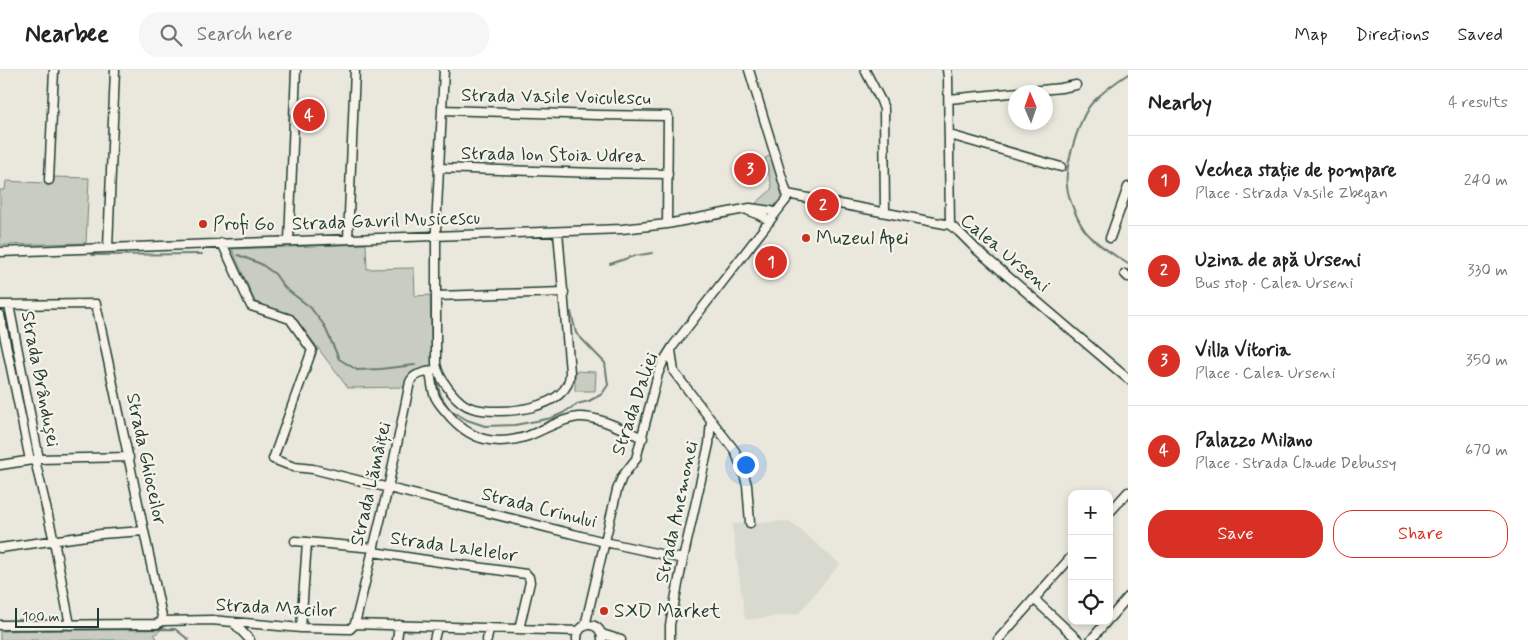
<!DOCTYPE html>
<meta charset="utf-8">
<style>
body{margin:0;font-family:Mynerve,sans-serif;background:#f6f6f6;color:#222}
.controls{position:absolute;right:15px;bottom:15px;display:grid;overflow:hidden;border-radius:10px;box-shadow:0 2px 8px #0003}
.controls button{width:45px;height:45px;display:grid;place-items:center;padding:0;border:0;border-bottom:1px solid #e0e0e0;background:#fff;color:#222;font:25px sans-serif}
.compass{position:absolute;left:1008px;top:15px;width:45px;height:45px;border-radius:50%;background:#fff;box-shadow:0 2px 8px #0003;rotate:358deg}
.scale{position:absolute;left:15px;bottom:12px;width:84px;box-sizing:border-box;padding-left:5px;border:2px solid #1f3d34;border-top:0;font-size:14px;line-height:18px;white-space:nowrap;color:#1f3d34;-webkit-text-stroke:4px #f7f3e8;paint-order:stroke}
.you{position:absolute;left:745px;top:394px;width:18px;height:18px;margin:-12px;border:4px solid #fff;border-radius:50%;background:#1a73e8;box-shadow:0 0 0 8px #1a73e833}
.badge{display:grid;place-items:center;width:32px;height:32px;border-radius:50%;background:#d93025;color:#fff;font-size:16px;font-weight:700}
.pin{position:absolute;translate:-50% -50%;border:2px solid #fff;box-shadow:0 1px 5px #0006}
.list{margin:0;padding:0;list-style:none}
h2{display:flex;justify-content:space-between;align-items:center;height:65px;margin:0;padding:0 20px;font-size:21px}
h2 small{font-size:16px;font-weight:400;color:#767676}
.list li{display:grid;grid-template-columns:32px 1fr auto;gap:15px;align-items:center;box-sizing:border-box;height:90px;padding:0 20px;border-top:1px solid #e0e0e0}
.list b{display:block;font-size:19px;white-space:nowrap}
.list p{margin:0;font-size:16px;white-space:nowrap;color:#767676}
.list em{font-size:16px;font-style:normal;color:#767676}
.actions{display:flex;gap:10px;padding:15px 20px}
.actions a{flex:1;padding:11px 0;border:1px solid #d93025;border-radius:20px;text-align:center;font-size:18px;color:#d93025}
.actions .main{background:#d93025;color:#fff}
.icon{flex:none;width:28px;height:28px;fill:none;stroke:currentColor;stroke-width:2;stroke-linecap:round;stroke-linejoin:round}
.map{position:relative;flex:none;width:1128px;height:570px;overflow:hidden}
header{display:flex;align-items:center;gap:30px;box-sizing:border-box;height:70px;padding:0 25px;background:#fff;border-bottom:1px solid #e0e0e0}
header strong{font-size:24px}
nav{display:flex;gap:28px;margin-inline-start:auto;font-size:18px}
.search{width:350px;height:45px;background:#f6f6f6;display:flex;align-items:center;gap:12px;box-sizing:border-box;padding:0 18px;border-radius:20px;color:#767676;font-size:19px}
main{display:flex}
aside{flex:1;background:#fff}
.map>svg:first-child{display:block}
.built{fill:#d9dacf}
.green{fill:#c8ccc1;stroke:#74847a}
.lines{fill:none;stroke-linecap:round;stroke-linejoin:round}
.stream{stroke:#6a7c72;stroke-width:2}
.minor-casing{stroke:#1f3d34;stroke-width:11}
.minor{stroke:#f7f3e8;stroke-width:8}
.poi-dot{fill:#c8321e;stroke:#f7f3e8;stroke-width:2}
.labels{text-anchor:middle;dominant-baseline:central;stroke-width:4.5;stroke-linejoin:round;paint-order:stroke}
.street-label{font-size:19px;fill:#1f3d34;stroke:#f7f3e8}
.poi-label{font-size:19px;fill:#1f3d34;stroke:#f7f3e8;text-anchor:start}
</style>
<header>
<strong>Nearbee</strong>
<div class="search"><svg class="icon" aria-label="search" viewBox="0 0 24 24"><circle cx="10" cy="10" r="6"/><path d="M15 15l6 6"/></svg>Search here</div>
<nav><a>Map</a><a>Directions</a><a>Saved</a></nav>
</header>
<main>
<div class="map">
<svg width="1128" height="570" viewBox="0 0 1128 570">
<rect width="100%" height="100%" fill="#eae8dd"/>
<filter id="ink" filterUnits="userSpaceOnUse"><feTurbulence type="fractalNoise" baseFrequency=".02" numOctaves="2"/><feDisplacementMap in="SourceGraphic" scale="10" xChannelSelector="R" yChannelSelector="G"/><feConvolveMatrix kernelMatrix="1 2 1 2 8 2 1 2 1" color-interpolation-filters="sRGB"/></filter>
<g filter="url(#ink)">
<!-- built -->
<path class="built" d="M790,451L840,494L798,544L745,550L732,454Z"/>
<!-- green -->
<path class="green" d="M772,85C776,96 785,116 783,127C782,131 779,134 776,137L770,138L755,134L770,121L772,117L765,88Z
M54,107L89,108L86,173L0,175V120H5L6,111L43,113L48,116L53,114Z
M366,174L367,199L414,198L415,226L430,225L432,295L412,302L405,317L348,318L293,245L256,234L232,179Z
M575,301L596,302L595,321H575Z
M165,557L154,565L158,570H0V561Z"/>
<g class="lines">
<!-- stream -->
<path class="stream" d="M1128,4C1116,12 1102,22 1092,33C1080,47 1064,97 1067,116C1068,128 1078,152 1086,162C1097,175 1113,184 1128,194
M92,185L202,184
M238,185L261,194L275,204L285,218L310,237L324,255L339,289L357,300L380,299L415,295
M610,194L634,186L652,183
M436,310L441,326L449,339L467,350L485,356L515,355L552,348L563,343L577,334L589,331L602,324L608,315L605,293L576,263L571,242
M0,560L175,559L189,570"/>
<!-- minor casing -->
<g class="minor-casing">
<path id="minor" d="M444,0L436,158V294C439,309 457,334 472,338C499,346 571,340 570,302L558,162
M749,0L787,124
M865,0L881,31L884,39L885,142
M947,0L948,7L950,155
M949,29L1061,18L1076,15
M442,40L598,45L668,46L667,154
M950,65L1061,97
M438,98L597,103L668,104
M49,110L54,0
M787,124L950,155L959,162L977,180L1128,309
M749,141L759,145L770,151
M348,168L355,0
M1110,168L1128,117
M289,171L296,0
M222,173L251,236L290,249L312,280L273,389L294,397L313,399L605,472L683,489
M108,178L115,0
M0,182L622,159L667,154L750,138L771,141L775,144
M1125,204L1128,207
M436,226L564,222
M0,235L96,234L163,551
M9,235L39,389
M0,245L30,390
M671,280L674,302L735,381L743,401L747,415L750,453
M430,301C431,309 432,317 434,324C436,331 442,337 447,343C469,370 494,377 528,366C544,360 560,349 578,347C600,346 623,360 643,368
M35,390L54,471L70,555
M0,395L39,389L129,387
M1109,443L1128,422
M295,471L374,478
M0,478L101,464L144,461
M373,482L426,490L526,504L529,507L530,512L519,559
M1034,529L1078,570
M1109,549L1128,527
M233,552L250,570
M355,554L388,418L410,312C415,301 428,304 437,298
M0,555L157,554L163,551L211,550L301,558L350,559L355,554L578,561
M585,556L617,420L622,407L636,389L658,304L663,292L673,276L782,135L786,130L787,124
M301,558L307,472
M602,564L621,570
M397,570L399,555
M434,570L437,557
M487,570L489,558
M577,570C576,550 603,550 602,570
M670,570V555L683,489L709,374L711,350
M998,570L1072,486
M1091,570L1107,551"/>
</g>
<!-- minor -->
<use href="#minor" class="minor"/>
</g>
</g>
<!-- markers -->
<g class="poi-dot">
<circle cx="203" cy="154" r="5"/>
<circle cx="806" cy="168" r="5"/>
<circle cx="604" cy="541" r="5"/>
</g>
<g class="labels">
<!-- street labels -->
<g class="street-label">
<text transform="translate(556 27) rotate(1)">Strada Vasile Voiculescu</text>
<text transform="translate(553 85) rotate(1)">Strada Ion Stoia Udrea</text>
<text transform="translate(386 151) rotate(-2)">Strada Gavril Musicescu</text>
<text transform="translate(1005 183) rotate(40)">Calea Urseni</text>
<text transform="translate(40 309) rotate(79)">Strada Brândușei</text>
<text transform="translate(635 334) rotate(-71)">Strada Daliei</text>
<text transform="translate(146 389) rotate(78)">Strada Ghioceilor</text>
<text transform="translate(371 414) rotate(-77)">Strada Lămâiței</text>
<text transform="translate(539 438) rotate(14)">Strada Crinului</text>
<text transform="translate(677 442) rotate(-78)">Strada Anemonei</text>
<text transform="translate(454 477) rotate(8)">Strada Lalelelor</text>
<text transform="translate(276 538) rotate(3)">Strada Macilor</text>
</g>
<!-- poi labels -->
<g class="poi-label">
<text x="213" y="154">Profi Go</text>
<text x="816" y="168">Muzeul Apei</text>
<text x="614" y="541">SXD Market</text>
</g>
</g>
</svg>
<div class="controls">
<button>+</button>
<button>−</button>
<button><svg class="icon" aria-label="locate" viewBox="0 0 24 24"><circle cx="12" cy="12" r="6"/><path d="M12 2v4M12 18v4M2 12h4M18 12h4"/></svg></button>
</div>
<svg class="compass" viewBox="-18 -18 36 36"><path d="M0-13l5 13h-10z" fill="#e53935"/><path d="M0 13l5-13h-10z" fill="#767676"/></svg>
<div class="scale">100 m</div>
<div class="you"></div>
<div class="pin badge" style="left:771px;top:192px">1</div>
<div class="pin badge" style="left:823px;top:135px">2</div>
<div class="pin badge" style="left:750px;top:99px">3</div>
<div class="pin badge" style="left:309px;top:45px">4</div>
</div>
<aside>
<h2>Nearby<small>4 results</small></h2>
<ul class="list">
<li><span class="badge">1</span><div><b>Vechea stație de pompare</b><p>Place · Strada Vasile Zbegan</p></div><em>240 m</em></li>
<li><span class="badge">2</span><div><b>Uzina de apă Urseni</b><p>Bus stop · Calea Urseni</p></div><em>330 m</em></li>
<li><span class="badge">3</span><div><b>Villa Vitoria</b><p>Place · Calea Urseni</p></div><em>350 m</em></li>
<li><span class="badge">4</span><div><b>Palazzo Milano</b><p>Place · Strada Claude Debussy</p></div><em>670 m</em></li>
</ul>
<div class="actions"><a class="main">Save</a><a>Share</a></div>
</aside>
</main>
